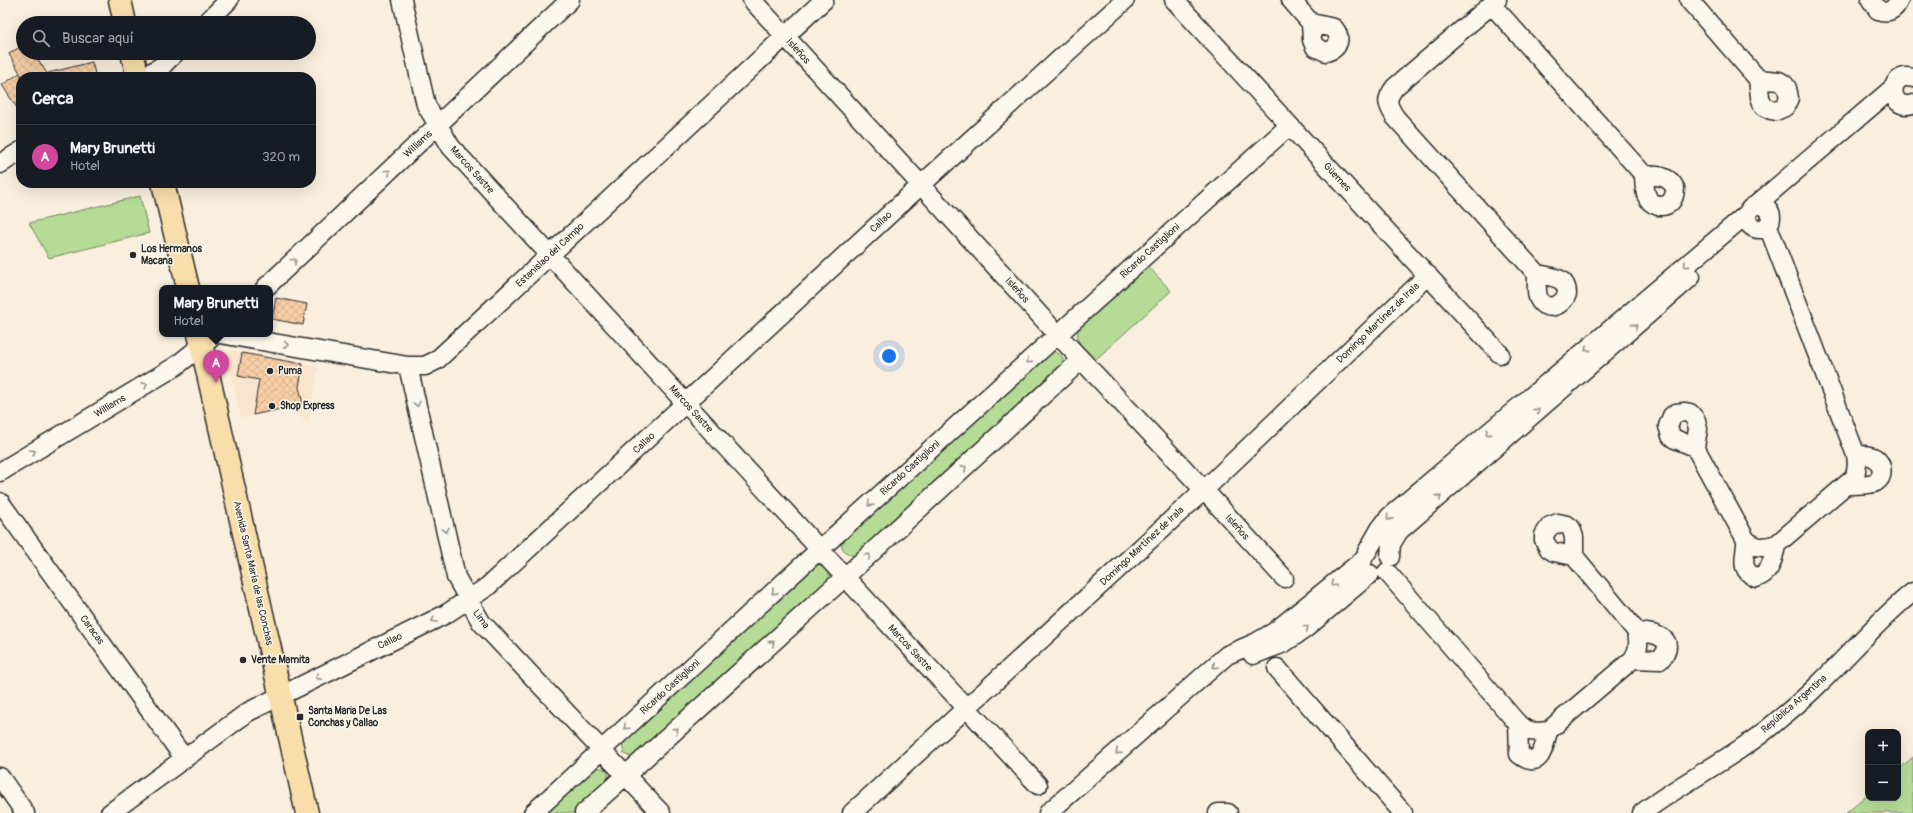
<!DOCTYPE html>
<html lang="es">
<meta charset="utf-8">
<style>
body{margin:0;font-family:Pangolin,sans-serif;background:#242831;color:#f1f3f6}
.controls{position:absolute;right:12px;bottom:12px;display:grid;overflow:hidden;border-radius:8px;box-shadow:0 4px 16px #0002}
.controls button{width:36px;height:36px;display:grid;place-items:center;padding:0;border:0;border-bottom:1px solid #363941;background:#171b24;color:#f1f3f6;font:20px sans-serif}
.you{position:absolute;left:889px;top:356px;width:14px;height:14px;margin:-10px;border:3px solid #fff;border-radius:50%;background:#1a73e8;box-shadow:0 0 0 6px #1a73e833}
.badge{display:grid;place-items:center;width:26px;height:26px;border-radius:50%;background:#98999b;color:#fff;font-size:13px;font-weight:700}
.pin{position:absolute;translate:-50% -33px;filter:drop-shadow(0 1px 2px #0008)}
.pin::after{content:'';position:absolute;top:21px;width:14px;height:12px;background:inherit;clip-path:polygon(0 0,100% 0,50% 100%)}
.popup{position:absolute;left:159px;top:285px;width:114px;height:52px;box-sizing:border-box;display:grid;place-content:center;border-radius:8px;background:#171b24;filter:drop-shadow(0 1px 3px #0005);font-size:13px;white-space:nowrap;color:#9ea1a6}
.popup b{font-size:15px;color:#f1f3f6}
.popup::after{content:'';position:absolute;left:50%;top:100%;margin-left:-8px;border:8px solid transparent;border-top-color:#171b24}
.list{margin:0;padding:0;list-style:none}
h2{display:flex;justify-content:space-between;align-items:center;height:52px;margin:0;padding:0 16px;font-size:17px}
h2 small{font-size:13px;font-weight:400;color:#9ea1a6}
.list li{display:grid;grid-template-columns:26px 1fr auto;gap:12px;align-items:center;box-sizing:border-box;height:64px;padding:0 16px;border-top:1px solid #363941}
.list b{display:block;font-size:15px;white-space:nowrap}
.list p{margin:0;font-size:13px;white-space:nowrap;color:#9ea1a6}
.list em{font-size:13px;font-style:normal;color:#9ea1a6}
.icon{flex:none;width:22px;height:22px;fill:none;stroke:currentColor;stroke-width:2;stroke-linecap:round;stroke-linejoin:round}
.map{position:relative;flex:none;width:1913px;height:813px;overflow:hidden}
.search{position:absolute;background:#171b24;box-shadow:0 4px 16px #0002;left:16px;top:16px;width:300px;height:44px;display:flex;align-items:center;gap:10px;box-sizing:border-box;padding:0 14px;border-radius:22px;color:#9ea1a6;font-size:15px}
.panel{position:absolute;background:#171b24;box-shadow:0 4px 16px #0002;left:16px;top:72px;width:300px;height:116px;border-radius:16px}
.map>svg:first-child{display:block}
.built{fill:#f9e5cd}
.green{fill:#b5db97;stroke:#708361}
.building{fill:url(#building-cross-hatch);stroke:#2b2b2b}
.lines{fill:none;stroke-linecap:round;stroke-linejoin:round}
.minor-casing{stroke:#2b2b2b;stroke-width:21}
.major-casing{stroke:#2b2b2b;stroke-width:25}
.minor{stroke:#fbf7ec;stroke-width:18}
.major{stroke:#f8deab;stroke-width:22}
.oneway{stroke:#93918c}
.poi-dot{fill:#2b2b2b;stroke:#fbf7ec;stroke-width:1.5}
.labels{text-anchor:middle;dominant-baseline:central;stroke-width:3;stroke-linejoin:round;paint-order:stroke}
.street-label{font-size:10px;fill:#2b2b2b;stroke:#fbf7ec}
.poi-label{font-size:10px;font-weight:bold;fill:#2b2b2b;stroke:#fbf7ec;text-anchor:start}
</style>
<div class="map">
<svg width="1913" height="813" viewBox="0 0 1913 813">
<defs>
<pattern id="building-cross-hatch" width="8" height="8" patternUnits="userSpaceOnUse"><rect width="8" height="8" fill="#f7cfa6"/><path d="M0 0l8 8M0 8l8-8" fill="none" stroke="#d4b28f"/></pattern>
</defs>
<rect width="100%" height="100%" fill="#faefde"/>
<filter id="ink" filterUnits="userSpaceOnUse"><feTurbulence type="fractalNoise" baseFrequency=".025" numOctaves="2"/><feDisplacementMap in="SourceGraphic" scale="8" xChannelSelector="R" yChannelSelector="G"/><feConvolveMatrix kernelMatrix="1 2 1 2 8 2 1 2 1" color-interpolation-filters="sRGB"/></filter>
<g filter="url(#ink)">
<!-- built -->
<path class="built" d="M232,350L318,367L308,423L289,407L241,418L227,356Z"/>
<!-- green -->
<path class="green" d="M140,196L149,233L49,258L29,223Z
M1147,265L1171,291L1094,361C1085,350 1072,341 1080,326Z
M1052,351C1060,353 1064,356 1063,365L856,556C847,555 840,550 842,541Z
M822,562L833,575L831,579L633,758L624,754L622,743L817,563Z
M1913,757V813H1846L1868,795V798H1898V770Z
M597,767L607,770L609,779L576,813H544L590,771Z"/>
<!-- building -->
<path class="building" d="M23,45V53H34L48,75V73L92,62L96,77H23L21,74V114L2,85L20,73L9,54Z
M276,298L307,304L303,325L272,319Z
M242,353L303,364L299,387L303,404L253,415L259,380L238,376Z"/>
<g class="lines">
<!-- minor casing -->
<g class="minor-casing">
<path id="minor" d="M402,0L426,105L451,147L845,577L1038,785
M752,0L1058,335L1204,490L1284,578
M1174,0L1500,354
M1291,0L1311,23L1312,40L1315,47L1326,52C1339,49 1342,38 1334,28L1311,23
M1497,0L1395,87C1385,100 1387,104 1395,117L1537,274C1551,277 1567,276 1567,294C1562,307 1544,313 1538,297C1536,290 1537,281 1537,274
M1689,0L1758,79L1760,97L1763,106L1771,110L1776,111L1785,107L1789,98L1787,88L1784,84L1779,81L1758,79
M1871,0L1878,10C1888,14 1895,10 1899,0
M1492,5L1644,175C1645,187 1643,201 1658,206C1669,207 1675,200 1675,188C1669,175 1657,176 1644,175
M206,23L229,0
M144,77L162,66L175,53
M1913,78C1887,70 1887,112 1913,104
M0,164L21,151
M1747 217a12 12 0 1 1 24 0a12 12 0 1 1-24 0Z
M1756,205L1894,87
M265,288L570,0
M220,334L408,366H425L437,360L824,0
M408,366L456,577L481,622L661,813
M1695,447L1675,439L1671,436L1668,426L1672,416L1676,413L1685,412L1690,413L1696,420L1698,429L1695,447L1746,540C1757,549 1763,548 1777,544L1855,477L1857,464L1856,455L1768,226
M0,472L176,366L211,338
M1848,485C1856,484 1868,486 1876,482C1885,476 1882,463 1875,458C1869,454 1862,455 1856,455
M0,502L184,758
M1746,540C1747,556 1737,568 1756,578C1773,572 1772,558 1777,544
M1367,552L1380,529L1390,516L1748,213
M1390,557L1391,544L1399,531L1691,277
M1387,572L1518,724C1528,732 1535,733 1548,731L1633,659C1639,650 1639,642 1637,632L1574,556V537L1571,528L1567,525L1558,523L1550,526L1544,535V540L1549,549L1554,552L1574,556
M1253,655L1284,643L1305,629L1370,574
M1633,659L1660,660C1679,638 1655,633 1637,632
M1277,668L1403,813
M1518,724L1519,754C1541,772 1544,747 1548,731
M0,777L25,813
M110,813L248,712L446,614L487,587L921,185L1125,0
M533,813L819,550L1289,126
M584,813L845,577L1081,360
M852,813L1204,490L1428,275
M1048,813L1227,655L1255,643L1274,632L1363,560
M1218,813H1228
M1642,813C1685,780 1736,757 1777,721C1792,709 1807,696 1820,683C1851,653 1879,619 1913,592"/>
</g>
<!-- major casing -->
<g class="major-casing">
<path id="major" d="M120,0L125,23
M132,53L138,77
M163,183L188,288
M199,334L307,813"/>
</g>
<!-- minor -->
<use href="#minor" class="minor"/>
<!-- major -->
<use href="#major" class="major"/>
</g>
<!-- one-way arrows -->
<defs><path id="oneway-chevron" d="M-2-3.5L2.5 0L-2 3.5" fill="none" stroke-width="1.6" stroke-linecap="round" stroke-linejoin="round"/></defs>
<g class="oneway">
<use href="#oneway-chevron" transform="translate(388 172) rotate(-43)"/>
<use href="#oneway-chevron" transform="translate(294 261) rotate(-43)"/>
<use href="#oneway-chevron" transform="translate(1686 265) rotate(140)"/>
<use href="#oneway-chevron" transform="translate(1635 326) rotate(-41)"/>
<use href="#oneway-chevron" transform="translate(286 345) rotate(9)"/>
<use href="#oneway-chevron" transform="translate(1587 349) rotate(140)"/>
<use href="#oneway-chevron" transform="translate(1029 361) rotate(138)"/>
<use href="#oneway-chevron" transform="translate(145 385) rotate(-31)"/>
<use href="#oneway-chevron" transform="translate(417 404) rotate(77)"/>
<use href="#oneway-chevron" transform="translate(1537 411) rotate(-41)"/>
<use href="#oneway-chevron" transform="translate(1488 433) rotate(140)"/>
<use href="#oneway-chevron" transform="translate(33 452) rotate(-31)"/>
<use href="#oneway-chevron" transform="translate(964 468) rotate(-43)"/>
<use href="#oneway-chevron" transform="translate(1439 497) rotate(-41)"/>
<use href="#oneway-chevron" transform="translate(870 504) rotate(138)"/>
<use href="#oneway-chevron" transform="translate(1389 518) rotate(132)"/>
<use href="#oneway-chevron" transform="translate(446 530) rotate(77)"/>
<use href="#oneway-chevron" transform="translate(868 556) rotate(-43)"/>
<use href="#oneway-chevron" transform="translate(1333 584) rotate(141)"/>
<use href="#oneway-chevron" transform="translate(774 592) rotate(138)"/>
<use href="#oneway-chevron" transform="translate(434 620) rotate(154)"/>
<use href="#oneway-chevron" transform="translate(1306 628) rotate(-38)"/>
<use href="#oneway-chevron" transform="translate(772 643) rotate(-42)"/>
<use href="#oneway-chevron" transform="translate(1215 666) rotate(139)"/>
<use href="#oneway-chevron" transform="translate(318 677) rotate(154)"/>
<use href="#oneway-chevron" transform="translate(626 727) rotate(138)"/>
<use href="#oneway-chevron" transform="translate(676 730) rotate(-42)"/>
<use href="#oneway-chevron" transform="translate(1118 752) rotate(139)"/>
</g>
</g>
<!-- markers -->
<g class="poi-dot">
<circle cx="133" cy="255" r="4"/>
<circle cx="270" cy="371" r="4"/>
<circle cx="272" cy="406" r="4"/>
<circle cx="243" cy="660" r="4"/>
<rect x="296" y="713" width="8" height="8" rx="2"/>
</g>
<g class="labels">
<!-- street labels -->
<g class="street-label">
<text transform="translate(798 51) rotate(48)">Isleños</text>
<text transform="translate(418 144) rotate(-43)">Williams</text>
<text transform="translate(472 170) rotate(48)">Marcos Sastre</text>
<text transform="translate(1337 177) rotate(47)">Güemes</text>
<text transform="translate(881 222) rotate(-43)">Callao</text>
<text transform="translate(1150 251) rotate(-42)">Ricardo Castiglioni</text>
<text transform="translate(550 255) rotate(-43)">Estanislao del Campo</text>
<text transform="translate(1017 290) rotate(48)">Isleños</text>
<text transform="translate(1378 323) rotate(-44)">Domingo Martínez de Irala</text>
<text transform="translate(110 406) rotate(-31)">Williams</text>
<text transform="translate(691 409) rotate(48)">Marcos Sastre</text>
<text transform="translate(644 443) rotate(-43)">Callao</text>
<text transform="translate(910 468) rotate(-42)">Ricardo Castiglioni</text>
<text transform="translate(1237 527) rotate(48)">Isleños</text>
<text transform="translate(1142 546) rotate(-43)">Domingo Martínez de Irala</text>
<text transform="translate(253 573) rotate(77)">Avenida Santa María de las Conchas</text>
<text transform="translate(481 619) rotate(54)">Lima</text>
<text transform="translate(92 630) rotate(54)">Caracas</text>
<text transform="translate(390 641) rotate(-26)">Callao</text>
<text transform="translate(910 648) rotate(47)">Marcos Sastre</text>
<text transform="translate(670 687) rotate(-42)">Ricardo Castiglioni</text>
<text transform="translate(1794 704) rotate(-41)">República Argentina</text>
</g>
<!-- poi labels -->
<g class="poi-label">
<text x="141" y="249">Los Hermanos<tspan x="141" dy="12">Macana</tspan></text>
<text x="278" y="371">Puma</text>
<text x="280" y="406">Shop Express</text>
<text x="251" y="660">Vente Mamita</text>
<text x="308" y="711">Santa Maria De Las<tspan x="308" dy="12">Conchas y Callao</tspan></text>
</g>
</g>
</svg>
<div class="controls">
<button>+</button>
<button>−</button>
</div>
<div class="you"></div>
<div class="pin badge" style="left:216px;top:383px;background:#d1479c">A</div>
<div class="popup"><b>Mary Brunetti</b>Hotel</div>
<div class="search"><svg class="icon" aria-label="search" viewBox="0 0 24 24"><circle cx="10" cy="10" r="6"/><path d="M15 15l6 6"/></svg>Buscar aquí</div>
<section class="panel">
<h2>Cerca<small></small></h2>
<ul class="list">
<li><span class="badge" style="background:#d1479c">A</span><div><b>Mary Brunetti</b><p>Hotel</p></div><em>320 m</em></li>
</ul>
</section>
</div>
